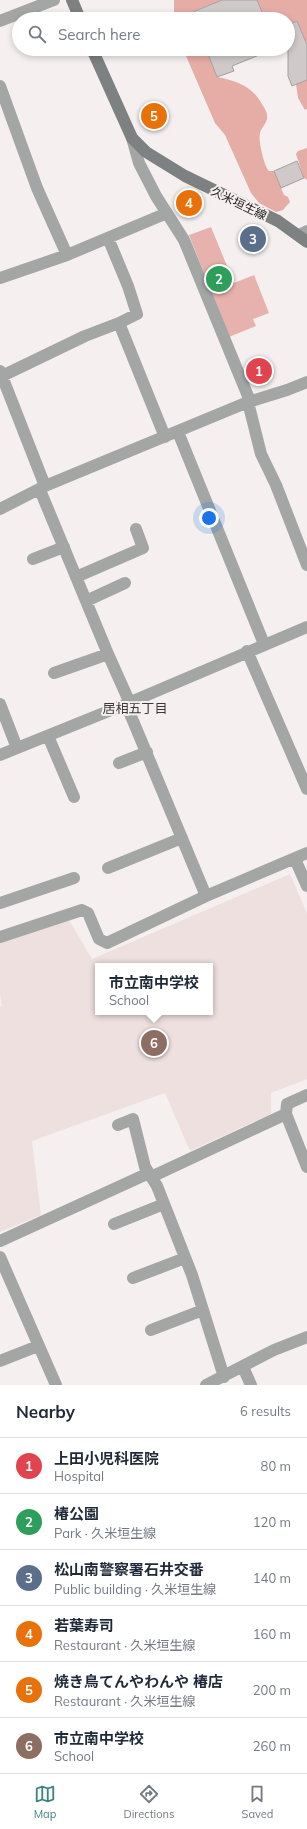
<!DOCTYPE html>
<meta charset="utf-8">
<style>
body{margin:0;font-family:Mulish,"Noto Sans JP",sans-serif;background:#f2f2f3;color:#1f2937}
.you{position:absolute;left:209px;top:518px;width:14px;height:14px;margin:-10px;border:3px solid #fff;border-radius:50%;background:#1a73e8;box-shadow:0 0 0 6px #1a73e833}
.badge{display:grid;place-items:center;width:26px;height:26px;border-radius:50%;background:#3b837e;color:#fff;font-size:13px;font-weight:700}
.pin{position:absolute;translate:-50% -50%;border:2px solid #fff;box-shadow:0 1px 4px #0006}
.popup{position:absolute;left:95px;top:963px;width:118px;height:52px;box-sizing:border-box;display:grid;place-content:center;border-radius:0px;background:#fff;filter:drop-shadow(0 1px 3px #0005);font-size:13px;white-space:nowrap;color:#747a83}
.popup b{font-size:15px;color:#1f2937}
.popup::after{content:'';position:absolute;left:50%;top:100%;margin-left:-8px;border:8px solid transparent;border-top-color:#fff}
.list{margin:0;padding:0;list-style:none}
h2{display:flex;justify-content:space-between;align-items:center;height:52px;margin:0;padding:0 16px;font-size:17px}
h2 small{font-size:13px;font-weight:400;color:#747a83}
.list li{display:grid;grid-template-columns:26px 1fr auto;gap:12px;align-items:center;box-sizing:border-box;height:56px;padding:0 16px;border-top:1px solid #e0e1e3}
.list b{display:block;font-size:15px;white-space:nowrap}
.list p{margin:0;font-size:13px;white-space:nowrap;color:#747a83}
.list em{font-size:13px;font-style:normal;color:#747a83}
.icon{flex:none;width:22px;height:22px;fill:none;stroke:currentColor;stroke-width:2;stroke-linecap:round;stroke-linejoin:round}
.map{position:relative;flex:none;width:307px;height:1385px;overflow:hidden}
.search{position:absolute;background:#fff;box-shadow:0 2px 6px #0003;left:12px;right:12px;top:12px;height:44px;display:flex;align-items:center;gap:10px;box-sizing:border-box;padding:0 14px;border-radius:22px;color:#747a83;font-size:15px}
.sheet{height:388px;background:#fff}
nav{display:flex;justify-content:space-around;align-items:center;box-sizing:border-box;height:56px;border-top:1px solid #e0e1e3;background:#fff;font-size:11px;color:#747a83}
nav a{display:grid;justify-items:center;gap:2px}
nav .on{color:#3b837e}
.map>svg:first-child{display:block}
.built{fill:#eee0de;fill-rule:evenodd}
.green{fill:#e7b2ad}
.forest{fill:#e6aca6}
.building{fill:#cfc9c9;stroke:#a59f9f}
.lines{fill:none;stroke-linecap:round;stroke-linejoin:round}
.street{stroke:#a3a6a5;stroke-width:12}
.secondary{stroke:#7e8181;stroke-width:12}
.labels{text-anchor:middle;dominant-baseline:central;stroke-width:4;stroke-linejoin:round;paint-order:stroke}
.street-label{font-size:12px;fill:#242222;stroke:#f5f0ef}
.neighbourhood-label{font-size:13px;fill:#3b3737;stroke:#f5f0ef}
</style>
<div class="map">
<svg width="307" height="1385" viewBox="0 0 307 1385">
<rect width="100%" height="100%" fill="#f5f0ef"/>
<!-- built -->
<path class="built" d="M290,874L307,913V1079L271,1093V1114L190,1151L165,1093L32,1141L41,1215L0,1232V1007L2,1006L0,995V942L69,920L92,959ZM98,966H210V1012H98Z"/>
<!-- green -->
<path class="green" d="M211,227L234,283L254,275L269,313L253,319L256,326L229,337L189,235Z"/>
<!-- forest -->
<path class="forest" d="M174,0H222L192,12L194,19H174Z
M257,0H307V45L297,21L288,25V19H265Z
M183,49H206L217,77C237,81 252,86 262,104C265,109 268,113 267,119C266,124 261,128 260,133C258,140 264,166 269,171H274L284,195L288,197L290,202L283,210L276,212L259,203L251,193L225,135L215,123Z
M307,80V109L305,110L298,98L296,84Z
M307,148V180L304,178L296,154L298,151Z"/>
<!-- building -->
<path class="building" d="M222,0H257L265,19H176Z
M297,21L307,45V80L292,86L288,76V25Z
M206,49H274L232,66L234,71L217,77Z
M297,161L304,178L281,188L274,171Z"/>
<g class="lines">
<!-- street -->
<path class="street" d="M0,21L54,0
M0,86L37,188L67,255
M132,138L139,163L156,196L184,240L250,401
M299,235L307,231
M108,238L128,286L137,314L119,323L165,437
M0,278L67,255L167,213
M0,371L45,486
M2,376L85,336L119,323
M248,402L261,454L276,485L307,565
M178,432L264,644
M40,490L108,654L129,701
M0,509L45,486L248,402L287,390L307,382
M33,559L64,547
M76,577L143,548L136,529
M86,601L125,583
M247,651L307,789
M54,673L108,654
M0,704L17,748
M126,704L206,896
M48,736L74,797
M0,755L126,704L307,627
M119,763L147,752
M295,859L307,886
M108,868L182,838
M0,903L74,878
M0,937L82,910L88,913L99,939L107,943L206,896L307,853
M307,1095L287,1104L286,1114L307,1167
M118,1125L133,1119L145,1167L157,1186L192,1275L224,1377
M151,1177L286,1114
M114,1224L164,1204
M0,1241L149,1173
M0,1257L56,1385
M133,1278L185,1258
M151,1330L203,1310
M0,1361L38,1346
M243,1367L251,1385
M206,1385L274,1350L307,1337"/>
<!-- secondary -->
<path class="secondary" d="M72,0L80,19
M92,49L132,138L146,152L185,176L278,221L307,242"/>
</g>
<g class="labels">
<!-- street labels -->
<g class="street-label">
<text transform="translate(239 203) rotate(26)">久米垣生線</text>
</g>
<!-- neighbourhood labels -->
<g class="neighbourhood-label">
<text x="135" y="708">居相五丁目</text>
</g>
</g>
</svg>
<div class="you"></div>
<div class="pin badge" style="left:259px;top:371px;background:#e0444e">1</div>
<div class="pin badge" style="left:219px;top:279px;background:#2e9e5b">2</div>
<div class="pin badge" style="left:253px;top:239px;background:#5c6f8a">3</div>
<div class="pin badge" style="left:189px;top:203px;background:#e8710a">4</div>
<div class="pin badge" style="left:154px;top:116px;background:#e8710a">5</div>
<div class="pin badge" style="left:154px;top:1043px;background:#8d6e63">6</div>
<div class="popup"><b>市立南中学校</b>School</div>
<div class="search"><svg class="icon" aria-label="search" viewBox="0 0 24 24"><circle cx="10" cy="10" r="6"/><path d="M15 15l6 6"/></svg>Search here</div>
</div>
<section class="sheet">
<h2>Nearby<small>6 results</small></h2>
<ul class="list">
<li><span class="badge" style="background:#e0444e">1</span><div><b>上田小児科医院</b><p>Hospital</p></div><em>80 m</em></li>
<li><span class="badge" style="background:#2e9e5b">2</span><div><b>椿公園</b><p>Park · 久米垣生線</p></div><em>120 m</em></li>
<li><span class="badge" style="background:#5c6f8a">3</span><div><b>松山南警察署石井交番</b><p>Public building · 久米垣生線</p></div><em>140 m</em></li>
<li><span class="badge" style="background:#e8710a">4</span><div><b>若葉寿司</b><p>Restaurant · 久米垣生線</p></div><em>160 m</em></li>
<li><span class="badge" style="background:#e8710a">5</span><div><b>焼き鳥てんやわんや 椿店</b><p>Restaurant · 久米垣生線</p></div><em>200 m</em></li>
<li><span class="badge" style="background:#8d6e63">6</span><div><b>市立南中学校</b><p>School</p></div><em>260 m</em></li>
</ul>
</section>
<nav>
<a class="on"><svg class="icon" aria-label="map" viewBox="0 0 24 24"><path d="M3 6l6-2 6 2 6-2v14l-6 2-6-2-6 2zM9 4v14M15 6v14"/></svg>Map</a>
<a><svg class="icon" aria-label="directions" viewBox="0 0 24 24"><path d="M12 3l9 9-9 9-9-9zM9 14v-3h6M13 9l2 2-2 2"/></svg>Directions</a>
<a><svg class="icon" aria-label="saved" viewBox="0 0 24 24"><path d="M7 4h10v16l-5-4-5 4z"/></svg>Saved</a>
</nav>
